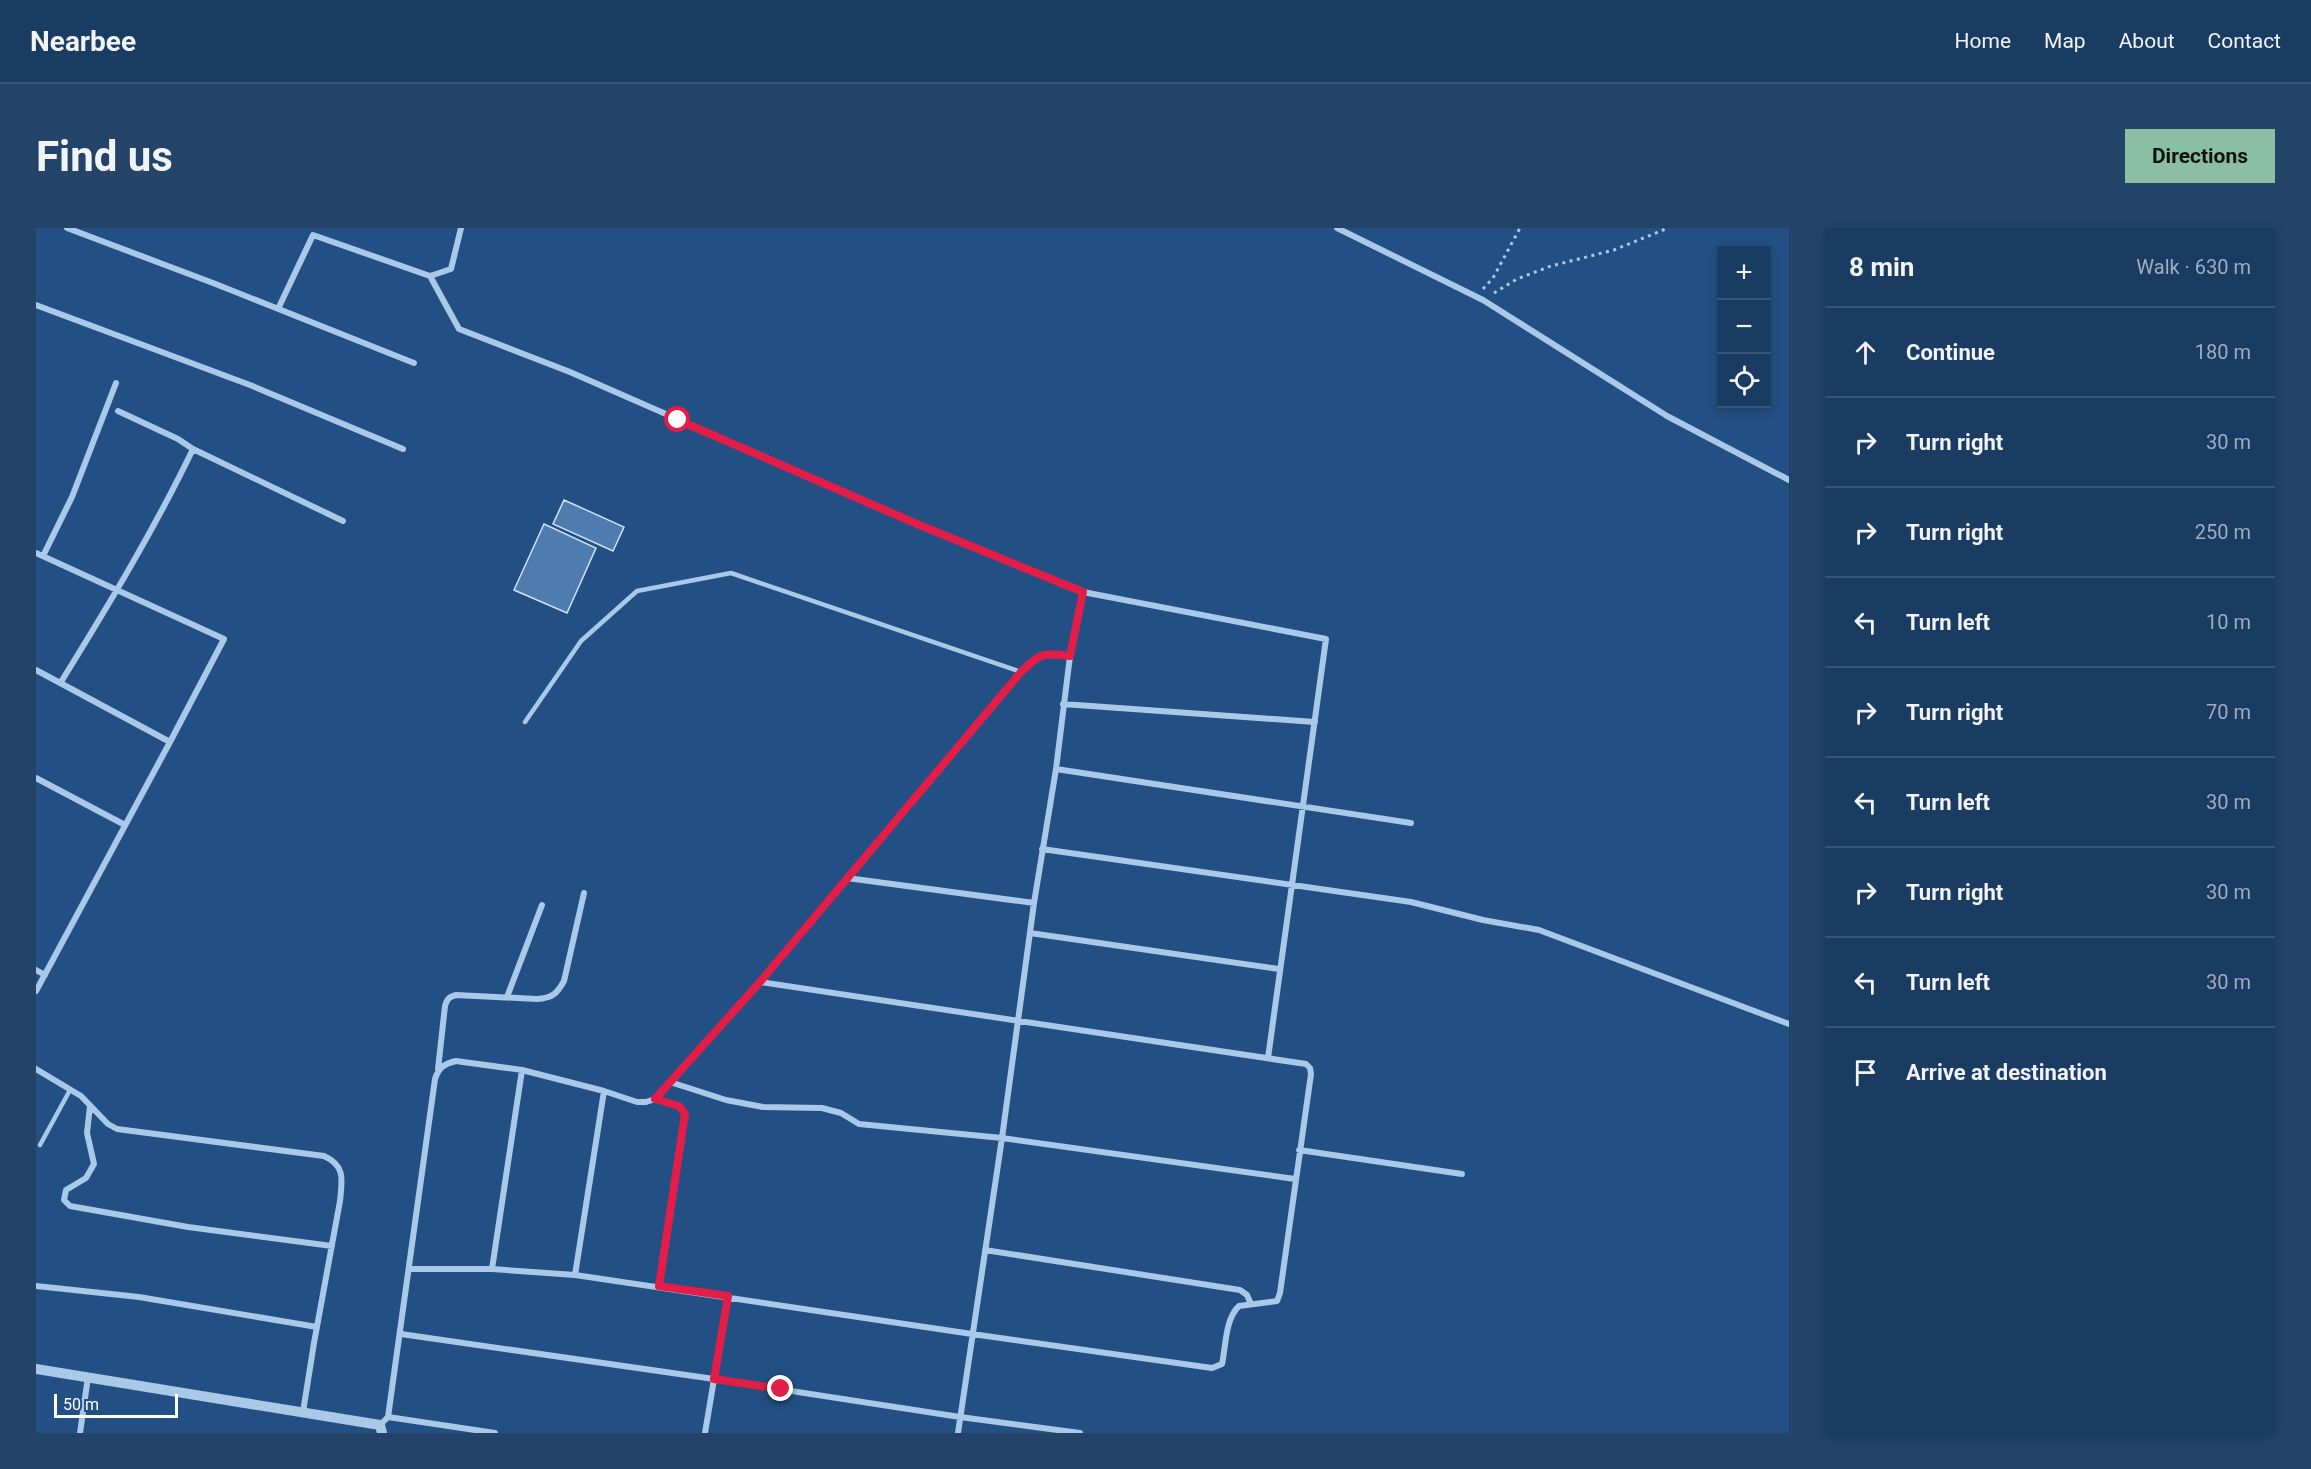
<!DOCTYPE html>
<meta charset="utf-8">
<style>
body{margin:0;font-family:Roboto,sans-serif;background:#234369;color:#f1f3f6}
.controls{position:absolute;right:18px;top:18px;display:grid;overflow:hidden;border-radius:0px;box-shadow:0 3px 9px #0003}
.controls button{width:54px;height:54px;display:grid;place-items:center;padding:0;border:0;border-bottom:2px solid #385678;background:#1a3c63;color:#f1f3f6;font:30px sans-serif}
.scale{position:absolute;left:18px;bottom:15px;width:124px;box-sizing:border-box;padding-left:6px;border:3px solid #fff;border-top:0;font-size:16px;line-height:21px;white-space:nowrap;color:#fff;-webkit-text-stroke:4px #225084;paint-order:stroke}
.stop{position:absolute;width:18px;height:18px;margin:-14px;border:4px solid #e11d48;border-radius:50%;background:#fff}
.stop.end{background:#e11d48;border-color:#fff;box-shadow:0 2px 6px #0008}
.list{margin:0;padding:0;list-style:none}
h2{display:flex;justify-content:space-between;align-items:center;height:78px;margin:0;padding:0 24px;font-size:26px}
h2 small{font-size:20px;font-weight:400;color:#9fadbe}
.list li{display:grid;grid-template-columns:39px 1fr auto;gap:18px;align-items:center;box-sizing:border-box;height:90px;padding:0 24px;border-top:2px solid #385678}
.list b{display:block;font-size:22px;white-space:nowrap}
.list em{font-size:20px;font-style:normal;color:#9fadbe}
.icon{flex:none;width:33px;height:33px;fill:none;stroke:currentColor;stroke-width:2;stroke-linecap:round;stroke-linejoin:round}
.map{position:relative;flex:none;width:1753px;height:1205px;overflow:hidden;border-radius:0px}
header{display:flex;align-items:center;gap:36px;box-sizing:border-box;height:84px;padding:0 30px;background:#1a3c63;border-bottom:2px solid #385678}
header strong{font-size:28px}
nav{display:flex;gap:33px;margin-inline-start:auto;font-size:21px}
.intro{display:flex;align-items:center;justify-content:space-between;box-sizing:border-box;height:144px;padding:0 36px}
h1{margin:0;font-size:42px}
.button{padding:15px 27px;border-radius:0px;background:#8abfa5;color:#111;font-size:21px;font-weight:700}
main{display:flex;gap:36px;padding:0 36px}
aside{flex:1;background:#1a3c63;border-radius:0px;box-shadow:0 3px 9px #0003}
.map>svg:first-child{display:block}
.building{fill:#4f7cae;stroke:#cee2f6;stroke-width:1.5}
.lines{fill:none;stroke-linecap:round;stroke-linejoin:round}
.path{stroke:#aac8e8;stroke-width:3;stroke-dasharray:3 4.5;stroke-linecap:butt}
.service{stroke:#aac8e8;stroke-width:4.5}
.minor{stroke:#aac8e8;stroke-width:6}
.tertiary{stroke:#aac8e8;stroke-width:10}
.route{stroke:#e11d48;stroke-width:8}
</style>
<header>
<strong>Nearbee</strong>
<nav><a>Home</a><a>Map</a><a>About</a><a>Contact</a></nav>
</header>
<div class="intro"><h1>Find us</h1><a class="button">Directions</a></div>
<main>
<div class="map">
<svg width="1753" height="1205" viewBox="0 0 1753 1205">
<rect width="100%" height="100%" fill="#225084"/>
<!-- building -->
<path class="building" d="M528,272L588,299L577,323L517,296Z
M508,296L560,320L531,385L478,362Z"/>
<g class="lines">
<!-- path -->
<path class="path" d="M1447,61L1457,50L1484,0
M1458,65L1481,51L1515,38L1578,22L1632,0"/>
<!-- service -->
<path class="service" d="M489,494L545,413L601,363L695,345L985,444
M4,917L34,862"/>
<!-- minor -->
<path class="minor" d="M31,0L177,55L378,135
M1301,0L1447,72L1631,188L1753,252
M394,48L423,101L534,144L881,296L1047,364L1290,411L1232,830
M0,77L214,157L367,221
M242,81L277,7L394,48L415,41L425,0
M157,221L307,293
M0,325L188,411L134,514
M7,328L36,269L80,155
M0,442L134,514L0,763
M25,454C72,378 118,302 157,221L142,211L82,183
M1027,476L1279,494
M1020,541L1375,595
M0,550L89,597
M1006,621L1375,674L1447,692L1503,702L1753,796
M811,650L998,675
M994,705L1243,741
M0,742L9,747
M471,769L506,677
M0,841L45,868L72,896L81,901L288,928C310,938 306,952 304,973L278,1115L267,1184
M402,841L409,778C411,771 413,769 420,767L501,771C516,770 521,766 528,753L548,665
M634,854L690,872L727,879L786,880L805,885L823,896L966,910L1259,951
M619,871L643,878L649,887L623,1058
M54,878L51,905L58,936L50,950L30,962L28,972L34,978L152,999L296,1018
M1263,922L1426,946
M949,1022L1204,1062L1211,1067L1215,1076
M373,1041H456L539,1047L936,1106L1176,1140L1186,1136C1190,1118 1189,1091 1203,1078L1241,1073L1244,1065L1275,846L1274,840L1270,836L724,754
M456,1041L486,842
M539,1047L568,863
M0,1058L103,1069L281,1099
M365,1106L678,1151L924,1189L1044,1205
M352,1189L459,1205
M344,1197L352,1189L399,851C403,839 408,836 420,833L486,842L568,863L601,874H610L619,871L724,754L985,444C1006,424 1006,425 1034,428
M44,1205L52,1149
M669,1205L692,1068
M922,1205L966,910L998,675L1020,541L1034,428L1047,364"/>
<!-- tertiary -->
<path class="tertiary" d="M0,1141L344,1197L346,1205"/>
</g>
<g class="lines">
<!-- route -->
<path class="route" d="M642,192L881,296L1047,364L1034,428C1006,425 1006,424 985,444L724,754L619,871L643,878L649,886L623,1058L692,1068L678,1151L745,1161"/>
</g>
</svg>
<div class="controls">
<button>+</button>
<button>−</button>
<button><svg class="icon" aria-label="locate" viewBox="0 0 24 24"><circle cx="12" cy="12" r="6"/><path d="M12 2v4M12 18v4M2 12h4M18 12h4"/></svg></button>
</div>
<div class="scale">50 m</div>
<div class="stop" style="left:642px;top:192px"></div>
<div class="stop end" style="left:745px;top:1161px"></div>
</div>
<aside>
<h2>8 min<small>Walk · 630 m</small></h2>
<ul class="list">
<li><svg class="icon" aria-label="ahead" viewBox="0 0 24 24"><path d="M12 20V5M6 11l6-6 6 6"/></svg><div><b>Continue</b></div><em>180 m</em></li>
<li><svg class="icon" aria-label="right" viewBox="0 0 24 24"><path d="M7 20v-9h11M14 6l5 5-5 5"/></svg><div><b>Turn right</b></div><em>30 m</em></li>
<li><svg class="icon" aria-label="right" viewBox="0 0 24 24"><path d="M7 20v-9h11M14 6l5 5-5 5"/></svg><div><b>Turn right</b></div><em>250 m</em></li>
<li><svg class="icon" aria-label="left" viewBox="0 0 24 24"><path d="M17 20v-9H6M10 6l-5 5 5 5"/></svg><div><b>Turn left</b></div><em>10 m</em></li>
<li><svg class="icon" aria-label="right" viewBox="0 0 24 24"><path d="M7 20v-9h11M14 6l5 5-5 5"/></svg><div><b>Turn right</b></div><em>70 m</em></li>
<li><svg class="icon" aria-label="left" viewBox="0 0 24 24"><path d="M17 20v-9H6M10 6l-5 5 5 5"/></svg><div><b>Turn left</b></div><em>30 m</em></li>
<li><svg class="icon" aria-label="right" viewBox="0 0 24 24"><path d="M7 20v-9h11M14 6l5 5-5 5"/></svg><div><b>Turn right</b></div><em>30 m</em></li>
<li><svg class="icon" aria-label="left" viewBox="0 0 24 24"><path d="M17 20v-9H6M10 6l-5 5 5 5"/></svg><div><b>Turn left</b></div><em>30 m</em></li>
<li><svg class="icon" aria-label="arrive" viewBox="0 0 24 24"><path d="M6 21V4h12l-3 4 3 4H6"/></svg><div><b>Arrive at destination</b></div></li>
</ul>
</aside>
</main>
